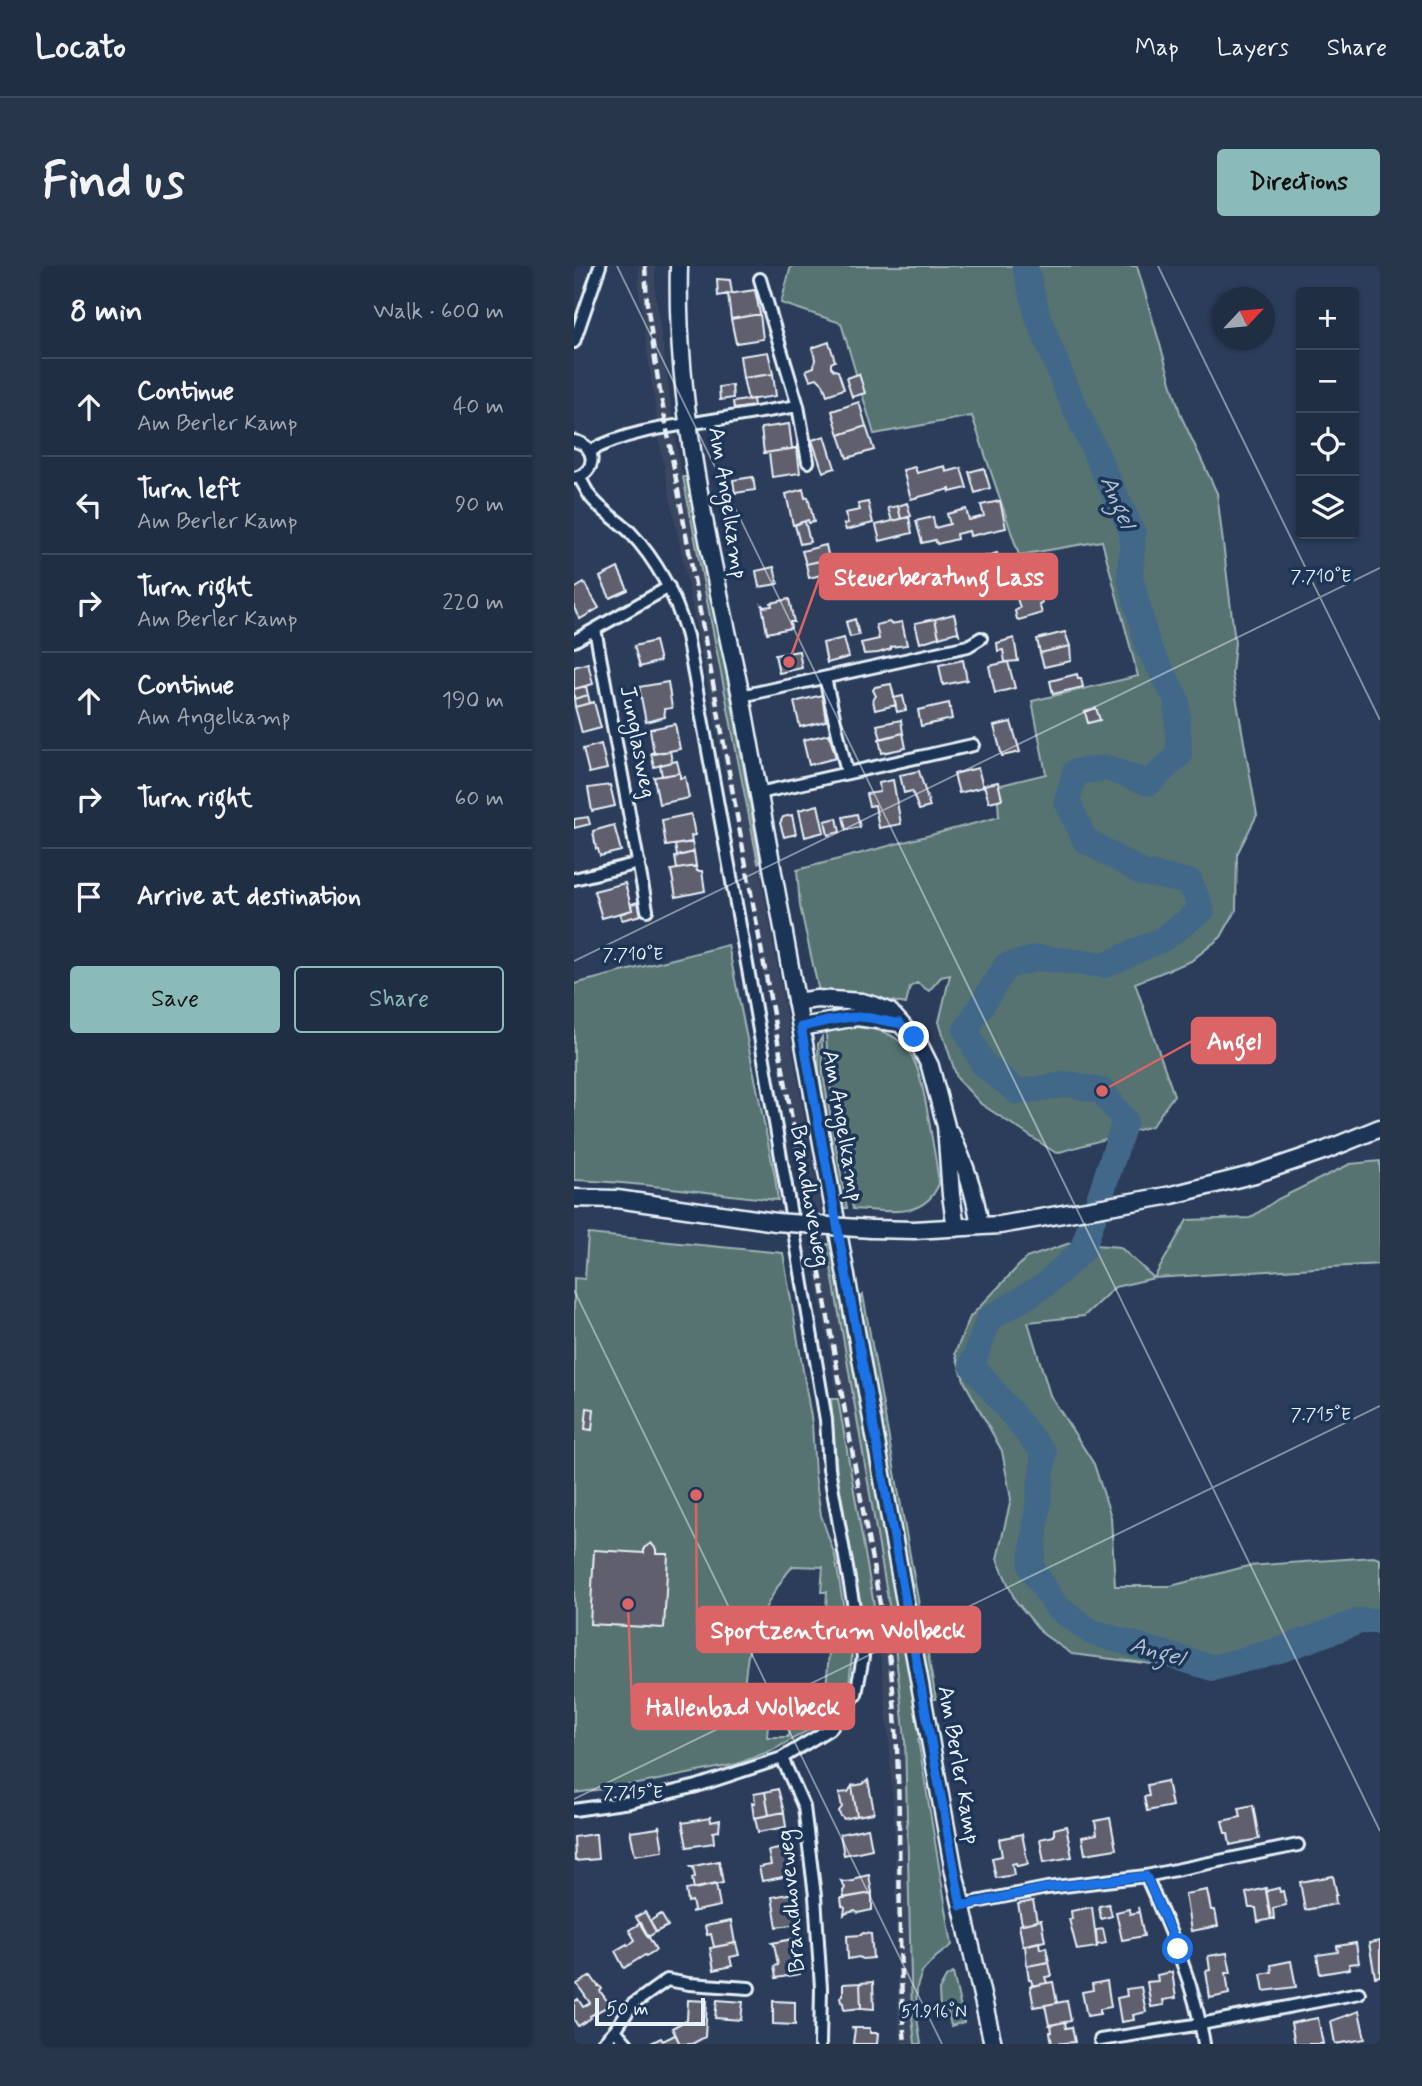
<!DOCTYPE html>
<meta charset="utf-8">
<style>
body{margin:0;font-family:Mynerve,sans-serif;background:#28364b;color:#f1f3f6}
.controls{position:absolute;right:21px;top:21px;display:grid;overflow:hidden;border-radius:7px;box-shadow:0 2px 5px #0004}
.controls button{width:63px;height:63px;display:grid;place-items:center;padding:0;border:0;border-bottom:2px solid #3d4a5d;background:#202e44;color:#f1f3f6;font:35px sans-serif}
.compass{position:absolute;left:638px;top:21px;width:63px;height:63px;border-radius:50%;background:#202e44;box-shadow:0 2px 5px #0004;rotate:64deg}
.scale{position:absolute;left:21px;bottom:18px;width:110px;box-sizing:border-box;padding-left:7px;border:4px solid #e8f1f8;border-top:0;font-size:19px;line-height:24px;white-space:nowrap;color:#e8f1f8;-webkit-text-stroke:5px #1d3557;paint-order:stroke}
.stop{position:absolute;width:21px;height:21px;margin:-16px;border:5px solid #1a73e8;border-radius:50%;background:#fff}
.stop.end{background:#1a73e8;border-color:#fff;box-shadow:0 2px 7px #0008}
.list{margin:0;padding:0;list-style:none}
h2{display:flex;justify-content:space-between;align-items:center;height:91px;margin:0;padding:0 28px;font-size:30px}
h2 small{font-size:23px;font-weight:400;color:#a2a8b2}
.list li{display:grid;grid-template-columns:46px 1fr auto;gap:21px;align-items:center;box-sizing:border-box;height:98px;padding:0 28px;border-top:2px solid #3d4a5d}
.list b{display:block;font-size:26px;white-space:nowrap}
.list p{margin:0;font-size:23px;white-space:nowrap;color:#a2a8b2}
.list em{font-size:23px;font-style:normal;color:#a2a8b2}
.actions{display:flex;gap:14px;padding:21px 28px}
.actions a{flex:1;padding:16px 0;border:2px solid #8bbbb9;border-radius:7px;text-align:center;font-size:24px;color:#8bbbb9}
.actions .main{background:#8bbbb9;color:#111}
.icon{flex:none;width:38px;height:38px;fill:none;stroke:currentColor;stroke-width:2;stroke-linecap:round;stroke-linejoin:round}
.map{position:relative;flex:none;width:806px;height:1778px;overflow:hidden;border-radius:7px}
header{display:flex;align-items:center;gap:42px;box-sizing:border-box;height:98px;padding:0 35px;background:#202e44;border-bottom:2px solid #3d4a5d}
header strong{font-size:33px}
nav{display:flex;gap:38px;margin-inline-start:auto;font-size:24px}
.intro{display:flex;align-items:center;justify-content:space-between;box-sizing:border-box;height:168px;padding:0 42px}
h1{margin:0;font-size:49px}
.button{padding:18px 32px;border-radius:7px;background:#8bbbb9;color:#111;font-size:24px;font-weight:700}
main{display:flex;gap:42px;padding:0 42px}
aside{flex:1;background:#202e44;border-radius:7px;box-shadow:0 2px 5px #0004}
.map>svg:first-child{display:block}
.built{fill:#3b4760}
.green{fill:#567371;stroke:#9fb2b4;stroke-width:2;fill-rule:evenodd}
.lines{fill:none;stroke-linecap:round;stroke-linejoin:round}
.river{stroke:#426889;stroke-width:26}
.building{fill:#615e6d;stroke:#e8f1f8;stroke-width:2}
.street-casing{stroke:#e8f1f8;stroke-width:16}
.secondary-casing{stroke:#e8f1f8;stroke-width:21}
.street{stroke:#1d3557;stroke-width:10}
.secondary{stroke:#1d3557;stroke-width:16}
.rail{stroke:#e8f1f8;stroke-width:4.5;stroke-dasharray:10 5;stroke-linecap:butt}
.secondary-bridge-casing{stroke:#e8f1f8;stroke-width:21;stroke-linecap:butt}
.secondary-bridge{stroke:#1d3557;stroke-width:16}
.route{stroke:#1a73e8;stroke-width:9}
.ticks{fill:none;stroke:#e8f1f8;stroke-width:2;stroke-opacity:0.45}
.labels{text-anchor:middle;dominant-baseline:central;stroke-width:7;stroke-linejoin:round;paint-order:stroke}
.street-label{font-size:23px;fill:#e8f1f8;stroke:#1d3557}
.water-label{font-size:24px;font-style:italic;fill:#aec1d1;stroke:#1d3557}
.ticks-label{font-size:18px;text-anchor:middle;fill:#e8f1f8;stroke:#1d3557;stroke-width:7;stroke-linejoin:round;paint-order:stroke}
.leader{fill:none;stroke:#db6466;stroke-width:2.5}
.callout-dot{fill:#db6466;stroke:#1d3557;stroke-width:2.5}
.callout{fill:#db6466;stroke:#db6466;stroke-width:2.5}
.callout-label{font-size:24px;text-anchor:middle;font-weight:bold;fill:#fff}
</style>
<header>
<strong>Locato</strong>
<nav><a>Map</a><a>Layers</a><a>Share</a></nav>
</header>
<div class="intro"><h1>Find us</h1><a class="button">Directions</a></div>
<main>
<aside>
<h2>8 min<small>Walk · 600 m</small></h2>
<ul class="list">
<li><svg class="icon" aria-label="ahead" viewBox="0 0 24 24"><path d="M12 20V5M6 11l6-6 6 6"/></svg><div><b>Continue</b><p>Am Berler Kamp</p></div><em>40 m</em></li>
<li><svg class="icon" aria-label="left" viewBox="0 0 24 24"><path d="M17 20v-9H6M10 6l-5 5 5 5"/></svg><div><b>Turn left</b><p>Am Berler Kamp</p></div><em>90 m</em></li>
<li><svg class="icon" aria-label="right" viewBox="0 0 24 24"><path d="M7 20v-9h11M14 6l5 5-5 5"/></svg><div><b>Turn right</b><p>Am Berler Kamp</p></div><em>220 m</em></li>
<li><svg class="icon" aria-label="ahead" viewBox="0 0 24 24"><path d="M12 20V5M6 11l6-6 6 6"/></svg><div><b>Continue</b><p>Am Angelkamp</p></div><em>190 m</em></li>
<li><svg class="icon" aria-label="right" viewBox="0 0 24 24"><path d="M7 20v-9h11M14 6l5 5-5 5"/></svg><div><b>Turn right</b></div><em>60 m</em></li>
<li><svg class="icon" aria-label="arrive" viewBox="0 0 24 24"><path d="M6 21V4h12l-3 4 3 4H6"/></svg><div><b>Arrive at destination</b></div></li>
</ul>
<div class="actions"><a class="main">Save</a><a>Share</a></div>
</aside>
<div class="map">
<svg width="806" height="1778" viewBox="0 0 806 1778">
<rect width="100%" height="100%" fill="#2b3d5b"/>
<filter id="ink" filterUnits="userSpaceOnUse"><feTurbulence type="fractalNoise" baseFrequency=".0143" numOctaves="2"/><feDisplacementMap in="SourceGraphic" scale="14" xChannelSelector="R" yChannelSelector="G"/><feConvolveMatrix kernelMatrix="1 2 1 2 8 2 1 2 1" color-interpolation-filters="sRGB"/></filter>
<g filter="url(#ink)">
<!-- built -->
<path class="built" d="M65,0H81V25L103,182L188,616L269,1066L319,1362L331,1473L338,1751L341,1778H327L324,1751L320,1552L315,1474L304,1362L174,622L87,185L65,25Z"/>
<!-- green -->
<path class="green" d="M217,0H563L607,150L643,227L661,376L658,408L683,549L663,588L662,644L647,671L617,695L561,717L600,829L578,860L482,887L407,838L383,812L365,756L376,709L367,711L355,725L343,717L336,721L332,738L280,727L253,729L245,726L226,640L223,604L425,551L423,520L472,508L458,435L564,410L528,275L445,289L398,150L300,168L267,57L207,37Z
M109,211H114L151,399L186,596L184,597Z
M154,679L201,911L204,934C136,928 68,916 0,914V718Z
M268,761C339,759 344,794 355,854C358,875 363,897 365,918C349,955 313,944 279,943L262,847L255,816L252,767Z
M248,771L249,808L273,942H268L245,808L244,778Z
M806,895V998L580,1012L541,1021L510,1050L454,1056L476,1129L520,1198L537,1251L541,1320H597L674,1300L799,1291L806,1293V1355H785L709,1383L639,1402H610L498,1388L469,1368L441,1334L423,1293L437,1233L428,1185L391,1117L381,1087L396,1051L452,992L496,977L546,981L580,1012L613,954L676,952L704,933L776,898Z
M14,968L209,987L238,1157L241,1209L247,1249L261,1290L273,1361L278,1391L275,1418L252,1454L199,1484L163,1498L64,1518L0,1527V1012L11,1013ZM219,1300L249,1301L247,1326H253L251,1362L257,1363L251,1434L228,1435L227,1457H215L214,1471H193L194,1458H169C170,1431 170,1402 177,1376C183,1355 204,1316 219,1300Z
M253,978L257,979L347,1472L344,1473L378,1679L362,1691L348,1706L343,1721L342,1745L347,1778H341L338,1751L331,1473L319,1362Z
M289,1029L362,1433H358L285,1033Z
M257,1133H264L304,1362L291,1364L263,1207Z
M379,1707L390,1756L377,1760L373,1743L366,1744L365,1724L372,1711Z"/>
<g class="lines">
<!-- river -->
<path class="river" d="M451,0L464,51L491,120L559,268L556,310L574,381L603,434L605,489L575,517L533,502L501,506L493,535L511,574L569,607L616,616L628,644L589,673L531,699L465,692L432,700L392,764L409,798L444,826L495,818L528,825L551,855L508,985L471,1019L415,1053L398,1099L470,1187L457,1301L482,1340L517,1366L639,1402L709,1383L786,1355H806"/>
</g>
<!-- building -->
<path class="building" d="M143,13L156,14L158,27L144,30Z
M181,24L186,48L157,53L154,28Z
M186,48L189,73L162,77L157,53Z
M255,76L261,95L257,97V101L260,104L264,105L270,123L253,129L249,118L243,112L236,114L232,104L240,101L241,93L238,82Z
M194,86L199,108L169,112L166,90Z
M199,108L202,130L174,134L169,112Z
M285,108L291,127L278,131L272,112Z
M158,119L159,132L146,134L145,121Z
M179,133L180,140L160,143L159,136Z
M285,136L292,160L265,169L258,145Z
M215,158L218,182H223L190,187L187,162Z
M292,160L300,184L273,192L265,169Z
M251,170L261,202L249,206L238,174Z
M223,182L226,207L198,211L195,187H190Z
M371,200L372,206L387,202L393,222L376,226V223L337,233L329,204L341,201L343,207Z
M410,202L416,222L401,227L395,206Z
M179,211L181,224L161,227L159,214Z
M229,223L231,232L234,231L240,256L235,257L234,254L219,259L212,228Z
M426,235L432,262L396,270L395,265L382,268L383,273L363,278L361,274L348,277L342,255L359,251L361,262L376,258L373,248L392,243L395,254L410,250L407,239Z
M294,236L299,257L272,264L270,258L274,257L271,247L286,244L284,238Z
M333,237L337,250L327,253L324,240Z
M324,240L327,253L318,255L314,242Z
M335,251L338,267L306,275L302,259Z
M231,255L236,276L226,278L221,259Z
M252,279L255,293L232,298L228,285Z
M423,287L429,309L404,316L398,294Z
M255,293L259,306L235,312L232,298Z
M200,301L204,318L185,321L182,305Z
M44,302L54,324L36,332L26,311Z
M10,317L25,342L6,353L0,342V323Z
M463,318L468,337L465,338L468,347L445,354L443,353L441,345L446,342L441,326Z
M215,333L220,356H216L217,362L193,367L188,339L190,341L198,340L197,337Z
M380,348L385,368L383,366L365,371L361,353Z
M281,353L285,369L276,371L272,356Z
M361,353L365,371L346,377L341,357Z
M315,356L317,358L328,356L333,379L317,381V383L304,387L290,388L287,377L305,373L302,359Z
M491,366L496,380L466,387L463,373Z
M270,372L275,391L253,397L249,377Z
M440,372L444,395L431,396L429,384L424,385L423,377Z
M81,375L86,395L66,401L60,380Z
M496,380L497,395L470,401L466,387Z
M225,385L228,402L205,407L201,389Z
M389,394L393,414L369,419L365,399Z
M434,396L441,422L421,427L415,400Z
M14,397L19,418L0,423V401Z
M503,408L504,412H507L509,421L479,428L476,415Z
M94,416L98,442L90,443L91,451L72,456L65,421Z
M317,418L322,439L301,444L299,434L302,430L299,424L301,421Z
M12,420L14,429L0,433V423Z
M14,429L16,437L1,441L0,433Z
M248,429L252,455L226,461L220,436Z
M329,430L332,444L323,446L320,432Z
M20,436L27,462L8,467L1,441Z
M375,437L378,453L347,460L344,444Z
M522,442L526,454L514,457L511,446Z
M327,454L329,467L307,473L303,459Z
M437,456L446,486L428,490L420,460Z
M101,458L106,483L80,488L76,463Z
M329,467L332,482L308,487L305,473Z
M255,468L262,492L235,499L229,474Z
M27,478L33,503L15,507L9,483Z
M96,485L98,496L80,501L77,487Z
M103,495L106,507L88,510L86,499Z
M404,502L409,521L385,527L380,508Z
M345,505L356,541L345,544L338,525L330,527L326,509Z
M106,507V512L111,511L115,532L85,538L80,511Z
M319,514L327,558L305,562L301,539L295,540L292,528L306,526L305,517Z
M424,516L428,533L415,536L410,519Z
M36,519L41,540L18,545L14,522Z
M244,539L250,566L231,571L225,544Z
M117,548L121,569L117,570L118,576L92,580L88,554Z
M283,548L286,561L272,564L269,551Z
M218,549L222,568L210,571L206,557L209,551Z
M14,551L16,558L0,562V553Z
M263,552L266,566L254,569L251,555Z
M40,559L47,585L26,590L24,583H22L19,565Z
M118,576L120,586L103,590L101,579Z
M120,586L122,600L103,603L101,591Z
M122,600L123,605H128L131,625L102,631L97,604Z
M51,617L58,644L28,652L20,625Z
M64,636L67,649L48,654L46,648L58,644L57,638Z
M13,1142L20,1143L18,1164L11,1163Z
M77,1277L82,1283V1288H94L90,1362L16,1358L20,1284L70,1287V1282Z
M294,1514L300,1545L299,1547L283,1550L278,1520L289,1518Z
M593,1515L598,1540L573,1545L570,1531L575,1530L573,1519Z
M278,1520L283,1550L270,1553L266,1549L265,1545L268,1541L265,1527L274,1526Z
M204,1523L210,1546L195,1549L191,1526Z
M191,1526L195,1549L180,1552L178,1537H181L180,1528Z
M679,1539L685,1573L656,1579L654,1567H651L648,1555L667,1551L665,1542Z
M210,1546L212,1561L184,1566L181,1552Z
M136,1550L137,1556L146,1554L145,1565L139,1566L140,1577L113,1581L108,1555L109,1557L136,1552Z
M536,1552L542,1583L511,1588L508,1571L523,1568L521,1555Z
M85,1559L89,1585L61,1589L56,1564L57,1566L84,1562Z
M492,1560L498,1591L470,1596L466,1573L480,1570V1563Z
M294,1562L298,1583L270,1589L266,1568Z
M20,1568H22L24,1593L1,1595L0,1571Z
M448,1568L454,1598L443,1600L442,1597L438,1598L440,1609L422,1612L418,1592L428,1590L425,1573Z
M215,1581L220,1609L188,1615L185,1601L197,1599L194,1585Z
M145,1595L149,1617L120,1623L118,1612L121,1611L119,1601H115Z
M295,1609L298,1627L270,1632L269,1625L271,1622L267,1615L270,1616L280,1615L282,1612Z
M759,1610L763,1629H761L762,1638L731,1644L726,1616Z
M142,1618L146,1640L117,1646L120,1644L118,1635L114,1636L112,1624Z
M692,1622L697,1653L684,1656L682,1642H675L672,1627Z
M705,1622L706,1626L709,1625L712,1639L699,1642L700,1653H697L692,1625Z
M633,1624L637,1644H641L644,1660L617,1665L611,1628Z
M219,1627L225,1658L203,1661L198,1631Z
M298,1627V1644L284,1647L281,1645L273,1647L270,1649L271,1642L268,1640L267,1632Z
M459,1635L463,1655L448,1658L444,1638Z
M535,1638L538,1650L527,1653L525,1640Z
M518,1641L523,1681L503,1684L495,1653H498L497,1645Z
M564,1641L570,1670L548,1674L542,1646L555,1643L556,1648L565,1646Z
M71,1646L82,1666L74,1671L62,1651Z
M87,1648L94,1660L82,1666L76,1655Z
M467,1654L471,1675L449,1680L445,1659Z
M157,1655L161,1677L140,1681L137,1668L133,1669L131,1660Z
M67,1657L82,1684L72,1690L71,1689L50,1702L41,1685L53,1678L54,1680L61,1674L55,1664Z
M529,1663L532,1677L523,1679L522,1664Z
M289,1667L297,1668L299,1692L288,1693L285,1691L274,1693L273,1670L287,1669Z
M219,1673L224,1699H222L223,1706H226V1708L202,1712L200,1700L204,1699L200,1678L198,1677Z
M806,1675V1710L801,1711L795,1677Z
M465,1676L466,1683L472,1681L475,1696L453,1700L451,1679Z
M162,1677L165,1689L156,1691L158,1700L140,1704L136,1682Z
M782,1677L785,1697L775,1698L776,1703L746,1708L743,1689L764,1686L763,1680Z
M653,1687L657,1707H652L655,1728L636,1732L632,1705L636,1704L634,1690Z
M717,1695L722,1721L690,1725L687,1708L698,1706L697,1699Z
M475,1696L478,1710L471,1711L473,1717L459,1720L457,1714H455L453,1700Z
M598,1706L602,1732L589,1734L590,1739L577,1741L573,1716L584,1715L583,1709Z
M17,1710L24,1720L25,1719L28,1723L26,1725L36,1739L16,1750L17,1752L4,1760L0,1754V1736L4,1733L9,1741L16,1737L3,1718Z
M533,1715L537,1741L526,1743V1748L513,1750L508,1726L519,1724L518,1718Z
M299,1716L300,1743L287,1742L286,1717Z
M479,1716L483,1737L460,1741L456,1720Z
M286,1717L287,1742L270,1744L269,1737L267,1736L266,1731L269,1729V1718Z
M567,1721L572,1746L559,1749L560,1754L547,1756L543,1732L553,1730L552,1723Z
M114,1734L133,1735L131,1771L118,1778H106L98,1762L113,1754Z
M143,1734L169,1736L167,1754L141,1752Z
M199,1735L221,1736V1759L199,1758Z
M493,1735L497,1755L475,1759L471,1739Z
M785,1745L791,1773L761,1778L757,1755Z
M744,1752L749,1778H721L717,1757Z
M491,1756L492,1762L498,1761L501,1776L478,1778L476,1766H478L477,1759Z
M277,1762H296V1767H304L303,1778H279L281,1763Z
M100,1765L106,1778H75L87,1772L89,1775L101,1769Z"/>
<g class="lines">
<!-- street casing -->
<g class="street-casing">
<path id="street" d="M0,76L26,0
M224,140L234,196
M0,175C24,180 23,207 0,212
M16,185C51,166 93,161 132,155C162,150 193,145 224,140L186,13
M21,363L73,644
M0,375L95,321
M251,412L273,507
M167,430L394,380L407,372
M185,527L399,479
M0,613L65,597
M208,1492L230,1541L241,1630L247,1722L246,1778
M0,1544L56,1536L90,1528L123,1520L208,1492L257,1462L282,1428L289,1391L255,1203L252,1154L223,983L180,736L113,370C102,331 84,296 56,266C44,254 26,244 16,230C12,224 9,217 5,211
M572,1610C596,1664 621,1719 630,1778
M387,1639L473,1622L572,1610L724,1579
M41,1764L53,1778
M526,1774L627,1758L785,1727
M28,1778L41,1764L58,1739L93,1714L115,1718L175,1722"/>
</g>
<!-- secondary casing -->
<g class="secondary-casing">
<path id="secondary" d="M105,0C101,145 137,289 167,430L380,1606L419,1778
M222,736L243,733L288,736L302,740L316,746L345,778L356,800L372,860L377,929L382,962
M227,761L283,751L325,757
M377,868C391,899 401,926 406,960
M0,932L43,933L202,956
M297,963L340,964L426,959L598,929L681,908L752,884L806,862"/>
</g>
<!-- street -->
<use href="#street" class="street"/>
<!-- secondary -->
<use href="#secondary" class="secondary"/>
<!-- rail -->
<path class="rail" d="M71,0L73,37L84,114L315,1388C332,1518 320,1648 331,1778"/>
<!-- secondary-bridge casing -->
<g class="secondary-bridge-casing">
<path id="secondary-bridge" d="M202,956L297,963"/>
</g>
<!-- secondary-bridge -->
<use href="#secondary-bridge" class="secondary-bridge"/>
</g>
</g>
<g class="lines" filter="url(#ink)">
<!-- route -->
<path class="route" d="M340,771L325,757C311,756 299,751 285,751C266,751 245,757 227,761L387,1640L472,1622L572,1610L604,1683"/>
</g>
<!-- ticks -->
<path class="ticks" d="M43,0L806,1565M584,0L806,454M0,695L806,302M0,1024L368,1778M0,1533L806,1140"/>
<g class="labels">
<!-- street labels -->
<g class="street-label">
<text transform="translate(153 237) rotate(81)">Am Angelkamp</text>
<text transform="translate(63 476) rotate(79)">Junglasweg</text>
<text transform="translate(268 860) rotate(80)">Am Angelkamp</text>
<text transform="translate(235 930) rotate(80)">Brandhoveweg</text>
<text transform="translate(384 1499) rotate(80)">Am Berler Kamp</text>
<text transform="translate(218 1635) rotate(-95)">Brandhoveweg</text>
</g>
<!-- water labels -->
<g class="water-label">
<text transform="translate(543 236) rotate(67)">Angel</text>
<text transform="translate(583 1386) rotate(16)">Angel</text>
</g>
</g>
<g class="ticks-label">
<text x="747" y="316">7.710°E</text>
<text x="59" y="694">7.710°E</text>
<text x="747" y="1154">7.715°E</text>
<text x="59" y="1532">7.715°E</text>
<text x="360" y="1751">51.916°N</text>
</g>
<!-- callouts -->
<path class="leader" d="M215 396L246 310M528 825L618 775M122 1229L123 1363M54 1338L58 1441"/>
<g class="callout-dot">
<circle cx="215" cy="396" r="7"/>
<circle cx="528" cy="825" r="7"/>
<circle cx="122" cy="1229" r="7"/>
<circle cx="54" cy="1338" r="7"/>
</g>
<g class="callout">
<rect x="246" y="288" width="237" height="45" rx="7"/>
<rect x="618" y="752" width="83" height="45" rx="7"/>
<rect x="123" y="1341" width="283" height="45" rx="7"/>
<rect x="58" y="1418" width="222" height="45" rx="7"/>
</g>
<g class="callout-label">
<text x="365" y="319">Steuerberatung Lass</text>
<text x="660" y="783">Angel</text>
<text x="264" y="1372">Sportzentrum Wolbeck</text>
<text x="169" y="1449">Hallenbad Wolbeck</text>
</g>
</svg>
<div class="controls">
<button>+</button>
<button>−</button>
<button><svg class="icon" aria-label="locate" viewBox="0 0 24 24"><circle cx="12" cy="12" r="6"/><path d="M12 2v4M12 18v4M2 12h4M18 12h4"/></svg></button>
<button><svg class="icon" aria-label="layers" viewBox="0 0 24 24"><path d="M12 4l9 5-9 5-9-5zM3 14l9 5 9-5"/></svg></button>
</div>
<svg class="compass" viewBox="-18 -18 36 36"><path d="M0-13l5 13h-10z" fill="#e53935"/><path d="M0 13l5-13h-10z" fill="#a2a8b2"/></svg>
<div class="scale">50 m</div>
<div class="stop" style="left:604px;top:1683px"></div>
<div class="stop end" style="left:340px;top:771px"></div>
</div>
</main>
